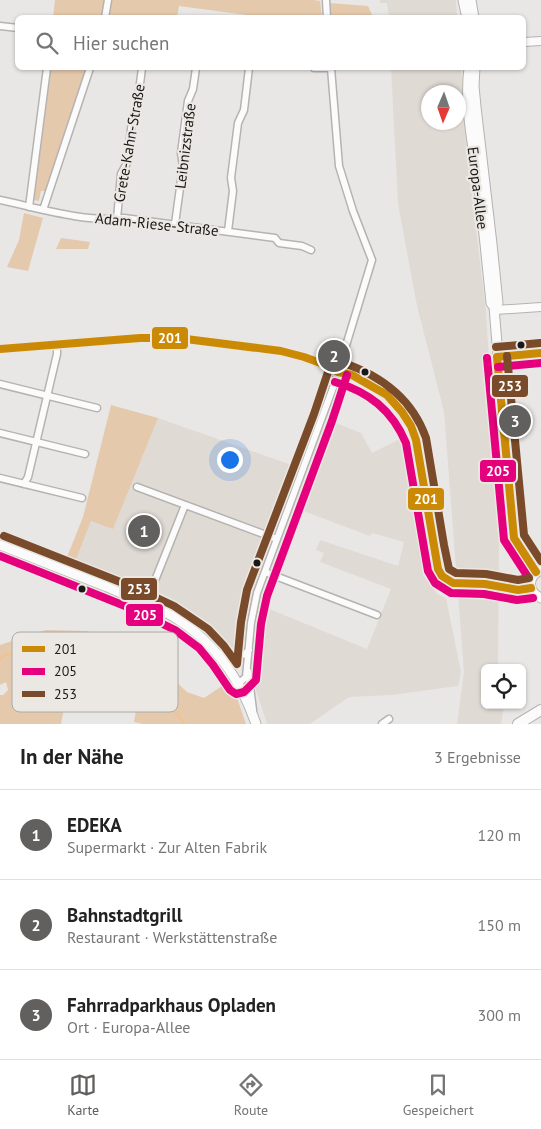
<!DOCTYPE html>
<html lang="de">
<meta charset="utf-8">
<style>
body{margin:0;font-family:"PT Sans",sans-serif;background:#f2f2f2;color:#222}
.controls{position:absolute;right:15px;bottom:15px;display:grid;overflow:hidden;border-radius:8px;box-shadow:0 1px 4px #0004}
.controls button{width:45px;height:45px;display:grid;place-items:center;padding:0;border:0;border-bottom:1px solid #e0e0e0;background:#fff;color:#222;font:25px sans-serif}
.compass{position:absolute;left:421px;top:85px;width:45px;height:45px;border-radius:50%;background:#fff;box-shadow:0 1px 4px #0004;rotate:182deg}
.you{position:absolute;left:229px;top:459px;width:18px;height:18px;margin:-12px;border:4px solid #fff;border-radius:50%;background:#1a73e8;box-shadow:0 0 0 8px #1a73e833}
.badge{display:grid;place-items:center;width:32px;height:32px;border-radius:50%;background:#62605f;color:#fff;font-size:16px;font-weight:700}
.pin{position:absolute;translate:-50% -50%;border:2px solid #fff;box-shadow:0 1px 5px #0006}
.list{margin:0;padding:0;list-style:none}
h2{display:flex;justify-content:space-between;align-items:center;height:65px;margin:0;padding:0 20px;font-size:21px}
h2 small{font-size:16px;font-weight:400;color:#767676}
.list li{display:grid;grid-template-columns:32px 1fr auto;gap:15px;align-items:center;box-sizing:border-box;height:90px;padding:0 20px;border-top:1px solid #e0e0e0}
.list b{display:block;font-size:19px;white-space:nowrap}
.list p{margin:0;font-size:16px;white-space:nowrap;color:#767676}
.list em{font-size:16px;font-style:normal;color:#767676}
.icon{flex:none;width:28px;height:28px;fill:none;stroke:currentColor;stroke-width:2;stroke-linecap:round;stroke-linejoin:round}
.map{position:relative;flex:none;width:541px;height:724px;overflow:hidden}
.search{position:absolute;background:#fff;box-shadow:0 1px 4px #0004;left:15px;right:15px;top:15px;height:55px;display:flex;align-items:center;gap:12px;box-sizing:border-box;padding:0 18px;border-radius:8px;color:#767676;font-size:19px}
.sheet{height:335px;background:#fff}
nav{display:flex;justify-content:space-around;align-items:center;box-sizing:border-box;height:70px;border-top:1px solid #e0e0e0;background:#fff;font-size:14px;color:#767676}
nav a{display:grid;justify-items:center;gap:2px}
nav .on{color:#62605f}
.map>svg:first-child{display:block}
.built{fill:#e0dad4;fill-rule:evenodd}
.green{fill:#e4c9ac}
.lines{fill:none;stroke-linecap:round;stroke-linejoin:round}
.stream{stroke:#f1c391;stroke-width:2}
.minor-casing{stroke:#b5b3b1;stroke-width:9}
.tertiary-casing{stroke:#b5b3b1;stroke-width:10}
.secondary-casing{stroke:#b5b3b1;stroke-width:11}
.primary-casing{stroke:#b5b3b1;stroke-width:12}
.minor{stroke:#fcfbfb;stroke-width:6}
.tertiary{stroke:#fcfbfb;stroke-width:8}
.secondary{stroke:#fcfbfb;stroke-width:9}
.primary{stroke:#fcfbfb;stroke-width:10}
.bus-1-casing{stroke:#ebe7e3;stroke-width:11}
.bus-2-casing{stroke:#ebe7e3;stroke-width:11}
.bus-3-casing{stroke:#ebe7e3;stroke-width:11}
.bus-1{stroke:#cb8a05;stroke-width:8}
.bus-2{stroke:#e5007d;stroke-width:8}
.bus-3{stroke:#7a4b2a;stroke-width:8}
.bus-dot{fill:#191817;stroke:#ebe7e3;stroke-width:2}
.labels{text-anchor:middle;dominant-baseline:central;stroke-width:4.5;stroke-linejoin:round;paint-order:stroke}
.street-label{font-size:15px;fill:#191817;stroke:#ebe7e3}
.key{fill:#ebe7e3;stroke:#aca9a6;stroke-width:1}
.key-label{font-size:14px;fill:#191817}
.line-badge{stroke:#ebe7e3;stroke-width:2}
.badge-label{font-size:14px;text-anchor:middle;font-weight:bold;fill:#fff}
</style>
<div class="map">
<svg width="541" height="724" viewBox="0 0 541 724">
<rect width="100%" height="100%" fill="#e9e7e5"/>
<!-- built -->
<path class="built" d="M380,0H456L457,17H389L387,3H380Z
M391,68H461L468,162L486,312L495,455L499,544L498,668H485V705H498V707H504L501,724H457L464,672L444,412L417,306L398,204ZM428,92H458V122H428Z
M158,418L300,468L251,600L246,624L244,650L226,646L185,613L152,596L74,565L91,521L113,528Z
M331,421L361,433L372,453L402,438L406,442L413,478L423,575L437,594L446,598L461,672L458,686L392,695L349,697L310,724H267L254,684L257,632L262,606L367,649L391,589L320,562L324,553L316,550L320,540L398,566L404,542L372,533L370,536L298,509Z"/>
<!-- green -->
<path class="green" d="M55,0H314L320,1L322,17H262L179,6L177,17L53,18Z
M329,3L368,6L373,17H330Z
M51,68H87L46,191H41L39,201L34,200Z
M24,213L43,218L28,271L7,267L19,240Z
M61,238L90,242L88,249H56Z
M111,405L158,418L113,529L91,521L74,565L65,562L83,517Z
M46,630L87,631L133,651L162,668L187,692L204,698L228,682L237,698L246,724H143L134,722L138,698L69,685L61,724H0V695H3L8,690L6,682L0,685V645Z"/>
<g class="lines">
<!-- stream -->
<path class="stream" d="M0,660L5,655L37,650L65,651L92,660L104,667L143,675C146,681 147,689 151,694C160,706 179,710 184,724"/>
<!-- minor casing -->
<g class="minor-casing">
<path id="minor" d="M326,0L327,18
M105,18L108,0
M0,26L18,28
M314,68H331
M0,200C38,208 86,223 124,218L275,238L279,243L302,246L311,250
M29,207L47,68
M43,210L90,68
M117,219L121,174L127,163L132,121L137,107L142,68
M175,224L183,166L181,153L188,101L193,89L196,68
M228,231L233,191L231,178L238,123L244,110L249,68
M0,384L97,408
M0,433L85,454
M0,478L82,498
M24,484L28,477L57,354V345
M137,487L277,539
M265,572L377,615
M146,603L185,505
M216,652C228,655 240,661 249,650
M248,671L253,710
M238,684L246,677L251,623L257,593L334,385L372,260L353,211L339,166L331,68
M382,724L389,719"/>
</g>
<!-- tertiary casing -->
<g class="tertiary-casing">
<path id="tertiary" d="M524,42L541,41
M495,310L541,307
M0,349L140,338H178L281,351L304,357L326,365L338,372L352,375L387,395L402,412L411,426L416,440L434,547L438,569L442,576L453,583L485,584L518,590L531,588"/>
</g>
<!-- secondary casing -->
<g class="secondary-casing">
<path id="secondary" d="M463,0L467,18
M471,0L474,18
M469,68C464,105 473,145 478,182C483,222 487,263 491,303L494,307L512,527C515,545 527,557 536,572
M475,68L474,86L476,107L492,244L498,303L494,307
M0,545C36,559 72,573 107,587C129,597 153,605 174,617C214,641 241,680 256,724
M541,570C527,576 527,592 541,598"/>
</g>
<!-- primary casing -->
<g class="primary-casing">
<path id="primary" d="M518,724L541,710"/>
</g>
<!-- minor -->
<use href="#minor" class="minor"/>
<!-- tertiary -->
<use href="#tertiary" class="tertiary"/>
<!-- secondary -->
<use href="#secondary" class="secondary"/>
<!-- primary -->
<use href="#primary" class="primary"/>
<!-- bus-1 casing -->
<g class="bus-1-casing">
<path id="bus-1" d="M0,349L140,338H178L281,351L304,357L326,365L338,372L352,375L387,395L402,412L411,426L416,440L438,569L442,576L453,583L485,584L518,590L531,588
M497,357L514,538L536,572
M497,357L541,353"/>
</g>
<!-- bus-2 casing -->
<g class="bus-2-casing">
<path id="bus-2" d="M487,358L504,540L528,577
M498,367L541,363
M335,382C369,392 392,410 406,443L428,571L435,583L451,593L484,594L517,600L533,598
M0,556L130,608L175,630L199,648L213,665L230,690L236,694L244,692L256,680L261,624L267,596L332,421L347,375"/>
</g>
<!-- bus-3 casing -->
<g class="bus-3-casing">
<path id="bus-3" d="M496,347L540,343
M507,356L524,535L541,561
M341,362C380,375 412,398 426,438L444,545L449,569L456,573L486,574L518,580L529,578
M4,536L138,589L174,606L208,629L224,646L237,664L241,622L247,590L314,414L329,369"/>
</g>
<!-- bus-1 -->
<use href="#bus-1" class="bus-1"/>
<!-- bus-2 -->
<use href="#bus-2" class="bus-2"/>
<!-- bus-3 -->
<use href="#bus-3" class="bus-3"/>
</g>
<!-- markers -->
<g class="bus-dot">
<circle cx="521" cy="345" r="4.5"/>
<circle cx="365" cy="372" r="4.5"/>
<circle cx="257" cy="563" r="4.5"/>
<circle cx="82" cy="589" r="4.5"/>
</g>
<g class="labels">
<!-- street labels -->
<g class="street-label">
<text transform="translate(129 143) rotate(-80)">Grete-Kahn-Straße</text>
<text transform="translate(185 146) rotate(-83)">Leibnizstraße</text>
<text transform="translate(478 188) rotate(83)">Europa-Allee</text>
<text transform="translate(157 224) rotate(6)">Adam-Riese-Straße</text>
</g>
</g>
<!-- legend -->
<rect x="12" y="632" width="166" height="80" rx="8" class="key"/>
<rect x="22" y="646" width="23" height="6" fill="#cb8a05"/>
<rect x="22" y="668" width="23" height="7" fill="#e5007d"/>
<rect x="22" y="691" width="23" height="6" fill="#7a4b2a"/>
<g class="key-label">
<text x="54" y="654">201</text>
<text x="54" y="676">205</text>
<text x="54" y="699">253</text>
</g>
<g class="line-badge">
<rect x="151" y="326" width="38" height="24" rx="5" fill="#cb8a05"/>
<rect x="491" y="374" width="38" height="24" rx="5" fill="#7a4b2a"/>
<rect x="479" y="459" width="38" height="24" rx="5" fill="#e5007d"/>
<rect x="407" y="487" width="38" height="24" rx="5" fill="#cb8a05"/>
<rect x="120" y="577" width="38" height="24" rx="5" fill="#7a4b2a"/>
<rect x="125" y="603" width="39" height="24" rx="5" fill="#e5007d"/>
</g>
<g class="badge-label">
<text x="170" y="343">201</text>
<text x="510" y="391">253</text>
<text x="498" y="476">205</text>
<text x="426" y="504">201</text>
<text x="139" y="594">253</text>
<text x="145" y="620">205</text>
</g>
</svg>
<div class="controls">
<button><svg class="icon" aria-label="locate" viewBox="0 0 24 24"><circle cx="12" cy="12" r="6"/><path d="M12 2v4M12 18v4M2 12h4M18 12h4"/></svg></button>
</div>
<svg class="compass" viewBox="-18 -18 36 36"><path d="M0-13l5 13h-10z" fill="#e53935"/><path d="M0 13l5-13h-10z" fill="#767676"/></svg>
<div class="you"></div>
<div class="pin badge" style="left:144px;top:531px">1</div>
<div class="pin badge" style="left:334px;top:356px">2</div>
<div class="pin badge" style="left:515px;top:421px">3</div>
<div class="search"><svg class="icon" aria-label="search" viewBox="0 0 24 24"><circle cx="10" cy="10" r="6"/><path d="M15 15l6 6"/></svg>Hier suchen</div>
</div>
<section class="sheet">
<h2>In der Nähe<small>3 Ergebnisse</small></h2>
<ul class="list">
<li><span class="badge">1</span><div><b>EDEKA</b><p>Supermarkt · Zur Alten Fabrik</p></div><em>120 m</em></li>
<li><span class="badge">2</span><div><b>Bahnstadtgrill</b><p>Restaurant · Werkstättenstraße</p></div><em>150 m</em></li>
<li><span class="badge">3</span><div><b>Fahrradparkhaus Opladen</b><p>Ort · Europa-Allee</p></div><em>300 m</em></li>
</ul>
</section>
<nav>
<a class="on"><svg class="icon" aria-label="map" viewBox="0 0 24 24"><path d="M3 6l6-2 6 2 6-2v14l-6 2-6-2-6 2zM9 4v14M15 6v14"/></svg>Karte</a>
<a><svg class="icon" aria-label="directions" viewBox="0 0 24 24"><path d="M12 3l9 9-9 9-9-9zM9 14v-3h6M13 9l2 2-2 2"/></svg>Route</a>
<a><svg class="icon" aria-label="saved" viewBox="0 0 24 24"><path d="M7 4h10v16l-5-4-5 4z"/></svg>Gespeichert</a>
</nav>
